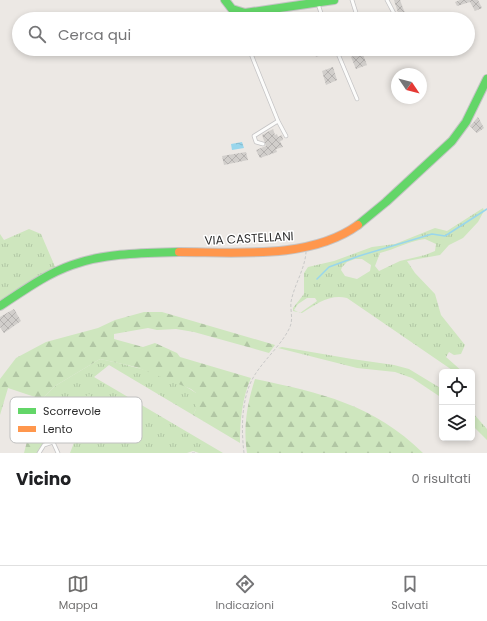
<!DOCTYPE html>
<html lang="it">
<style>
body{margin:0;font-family:Poppins,sans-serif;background:#f6f6f6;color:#202124}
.controls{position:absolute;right:12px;bottom:12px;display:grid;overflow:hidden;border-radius:6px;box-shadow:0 2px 6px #0003}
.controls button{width:36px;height:36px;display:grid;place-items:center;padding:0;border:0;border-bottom:1px solid #e0e0e0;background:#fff;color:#202124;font:20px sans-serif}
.compass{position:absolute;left:391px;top:68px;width:36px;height:36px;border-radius:50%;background:#fff;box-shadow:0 2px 6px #0003;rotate:125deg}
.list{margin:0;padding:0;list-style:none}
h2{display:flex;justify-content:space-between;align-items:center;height:52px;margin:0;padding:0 16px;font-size:17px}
h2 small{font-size:13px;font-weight:400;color:#757577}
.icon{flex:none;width:22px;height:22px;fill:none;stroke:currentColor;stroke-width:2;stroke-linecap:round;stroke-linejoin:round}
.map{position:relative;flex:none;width:487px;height:453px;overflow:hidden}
.search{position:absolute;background:#fff;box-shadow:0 2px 6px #0003;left:12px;right:12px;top:12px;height:44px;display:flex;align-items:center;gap:10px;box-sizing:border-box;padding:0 14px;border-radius:22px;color:#757577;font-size:15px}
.sheet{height:112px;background:#fff}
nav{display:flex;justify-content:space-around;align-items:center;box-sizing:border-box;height:56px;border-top:1px solid #e0e0e0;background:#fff;font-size:11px;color:#757577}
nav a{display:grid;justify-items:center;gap:2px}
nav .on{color:#706f6e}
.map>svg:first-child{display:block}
.grass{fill:url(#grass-tufts);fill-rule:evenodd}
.forest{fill:url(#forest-firs)}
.water{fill:url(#water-ripples)}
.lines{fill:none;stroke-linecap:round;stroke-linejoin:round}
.stream{stroke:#99d6ec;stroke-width:1.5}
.building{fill:url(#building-cross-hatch)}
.lane-casing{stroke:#c5c4c5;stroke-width:4.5}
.fast-casing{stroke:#c5c4c5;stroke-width:10}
.slow-casing{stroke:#c5c4c5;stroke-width:10}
.path{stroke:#c9c9c8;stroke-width:1;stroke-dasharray:3 2;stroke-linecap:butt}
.lane{stroke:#fcfcfb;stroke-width:3}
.fast{stroke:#63d668;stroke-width:8}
.slow{stroke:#ff974d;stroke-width:8}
.labels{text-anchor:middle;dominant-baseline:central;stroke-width:3;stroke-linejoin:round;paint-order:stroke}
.street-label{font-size:12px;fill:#2e2e2e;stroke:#fff}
.key{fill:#fff;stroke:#c0c0c0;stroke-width:1}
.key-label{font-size:11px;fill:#2e2e2e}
</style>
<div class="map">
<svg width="487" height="453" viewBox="0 0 487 453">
<defs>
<pattern id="grass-tufts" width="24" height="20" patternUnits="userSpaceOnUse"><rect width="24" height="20" fill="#cee6be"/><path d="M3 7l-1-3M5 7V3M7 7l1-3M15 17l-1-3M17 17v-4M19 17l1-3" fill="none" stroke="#b1c6a4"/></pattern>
<pattern id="forest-firs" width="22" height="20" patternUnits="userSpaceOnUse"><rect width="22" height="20" fill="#cee6be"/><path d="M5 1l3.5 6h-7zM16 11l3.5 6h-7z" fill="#b1c6a4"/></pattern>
<pattern id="water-ripples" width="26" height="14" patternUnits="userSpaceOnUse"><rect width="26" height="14" fill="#99d6ec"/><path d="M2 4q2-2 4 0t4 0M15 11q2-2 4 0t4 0" fill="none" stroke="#84b8cb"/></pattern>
<pattern id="building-cross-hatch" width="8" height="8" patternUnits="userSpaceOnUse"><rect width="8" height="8" fill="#d1cecb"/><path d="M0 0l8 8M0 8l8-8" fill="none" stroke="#b4b1af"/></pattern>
</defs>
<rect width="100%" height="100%" fill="#ece8e4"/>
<!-- grass -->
<path class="grass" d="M483,208L484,211L478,222L463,238L449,245L440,255L407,261L415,273L435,294L441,315L465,345L461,354L454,355L449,352L446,357L463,372H455L347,298C329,294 317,304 302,313L293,311V308L304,294V273L308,267L334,261L372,247L395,244L435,228L447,231ZM425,239L436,244L435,251L425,255L400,261L379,271L375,266L380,253C396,249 409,241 425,239ZM355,259H362L371,265L370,271L357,279L345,276L341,270L342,267L347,262ZM307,298H315L317,301L300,313L294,310L298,304Z
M29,229L41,234L56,269L0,304V234L4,240Z
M282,347L352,359L394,365L409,369L442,389V398L412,378L395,372L357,368L278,348Z
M100,359C132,366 168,374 196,393V409L193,415L109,365L94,377L223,453H199L193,451L187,453H70L91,399L89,394L74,409L43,398L55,386Z
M472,412L487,429V440L472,425Z"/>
<!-- forest -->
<path class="forest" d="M144,312H162L275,345L269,353L194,332L176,329L157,330L148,328L114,334V339L143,347L155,343L177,353L180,357L251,378C242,398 240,421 240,443L193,415L196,409V393L191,389L136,367L100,359L55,386L43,398L74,409L89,393L91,399L83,417C62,420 48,411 36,435L39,438L43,433L50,434C46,441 41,446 37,453H24L38,398L8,388L0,415V379L16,358L46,342L98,328L115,320Z
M255,379C321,393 373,404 423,453H247C243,427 247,404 255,379Z"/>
<!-- water -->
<path class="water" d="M242,142L244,148L232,150L231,144Z"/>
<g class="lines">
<!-- stream -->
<path class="stream" d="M317,279L329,267L359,256L432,234L445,236L487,209"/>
</g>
<!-- building -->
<path class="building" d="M394,0H400L406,16L405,17L406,19H400Z
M460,0H478L482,8L475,11L470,2L457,6L455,2Z
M313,49H321L324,54L316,57Z
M362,52L367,65L356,69L351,57Z
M333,67L337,80L326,85L322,71Z
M478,117L484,128L477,133L470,126Z
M273,129L275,135L277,134L278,137L282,135L283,140L280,141L283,147L276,149L277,152L260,158L256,150L266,146L262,135Z
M246,152L248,160L224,165L222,156Z
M14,309L21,321L4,333L0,327V317Z"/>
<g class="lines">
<!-- lane casing -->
<g class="lane-casing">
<path id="lane" d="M352,0L358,19
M387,0L397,19
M318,4L323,19
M235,10L237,19
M249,49L278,121L286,136
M336,49L357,99
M351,49L353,53
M263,144L256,142L254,136L278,121
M39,453L44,445L53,442L58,453"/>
</g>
<!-- fast casing -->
<g class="fast-casing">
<path id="fast" d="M225,0L232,9L245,13L334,0
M358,225L386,202L452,141L466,122L487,79
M0,306C23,291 46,274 72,265C105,253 144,253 179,252"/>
</g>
<!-- slow casing -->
<g class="slow-casing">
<path id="slow" d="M179,252C235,252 310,260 358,225"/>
</g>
<!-- path -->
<path class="path" d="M192,453H196
M244,453C241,428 241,395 256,373C266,358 281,345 289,329C294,320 290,311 291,302C294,285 305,269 306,252"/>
<!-- lane -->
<use href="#lane" class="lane"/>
<!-- fast -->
<use href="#fast" class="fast"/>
<!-- slow -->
<use href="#slow" class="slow"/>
</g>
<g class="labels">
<!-- street labels -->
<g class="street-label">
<text transform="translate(249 238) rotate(-3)">VIA CASTELLANI</text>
</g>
</g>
<!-- legend -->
<rect x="10" y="397" width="132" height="46" rx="6" class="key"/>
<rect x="18" y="408" width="18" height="6" fill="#63d668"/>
<rect x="18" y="426" width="18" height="6" fill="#ff974d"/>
<g class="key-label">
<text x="43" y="415">Scorrevole</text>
<text x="43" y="433">Lento</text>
</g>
</svg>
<div class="controls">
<button><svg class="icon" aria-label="locate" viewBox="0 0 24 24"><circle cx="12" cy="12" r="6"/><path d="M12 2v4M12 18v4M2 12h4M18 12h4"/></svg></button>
<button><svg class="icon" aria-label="layers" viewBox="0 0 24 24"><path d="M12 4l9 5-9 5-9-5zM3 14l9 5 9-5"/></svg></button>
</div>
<svg class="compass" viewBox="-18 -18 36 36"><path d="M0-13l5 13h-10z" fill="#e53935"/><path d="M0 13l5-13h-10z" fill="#757577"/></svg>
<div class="search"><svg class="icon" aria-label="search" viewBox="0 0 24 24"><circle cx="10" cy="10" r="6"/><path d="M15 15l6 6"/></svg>Cerca qui</div>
</div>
<section class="sheet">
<h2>Vicino<small>0 risultati</small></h2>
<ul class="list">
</ul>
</section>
<nav>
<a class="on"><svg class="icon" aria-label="map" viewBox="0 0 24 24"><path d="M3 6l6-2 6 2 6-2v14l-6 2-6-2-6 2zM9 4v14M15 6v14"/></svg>Mappa</a>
<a><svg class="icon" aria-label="directions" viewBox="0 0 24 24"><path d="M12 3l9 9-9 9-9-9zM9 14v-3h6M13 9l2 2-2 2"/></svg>Indicazioni</a>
<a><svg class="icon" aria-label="saved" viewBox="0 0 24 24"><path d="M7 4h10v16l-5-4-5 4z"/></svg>Salvati</a>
</nav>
